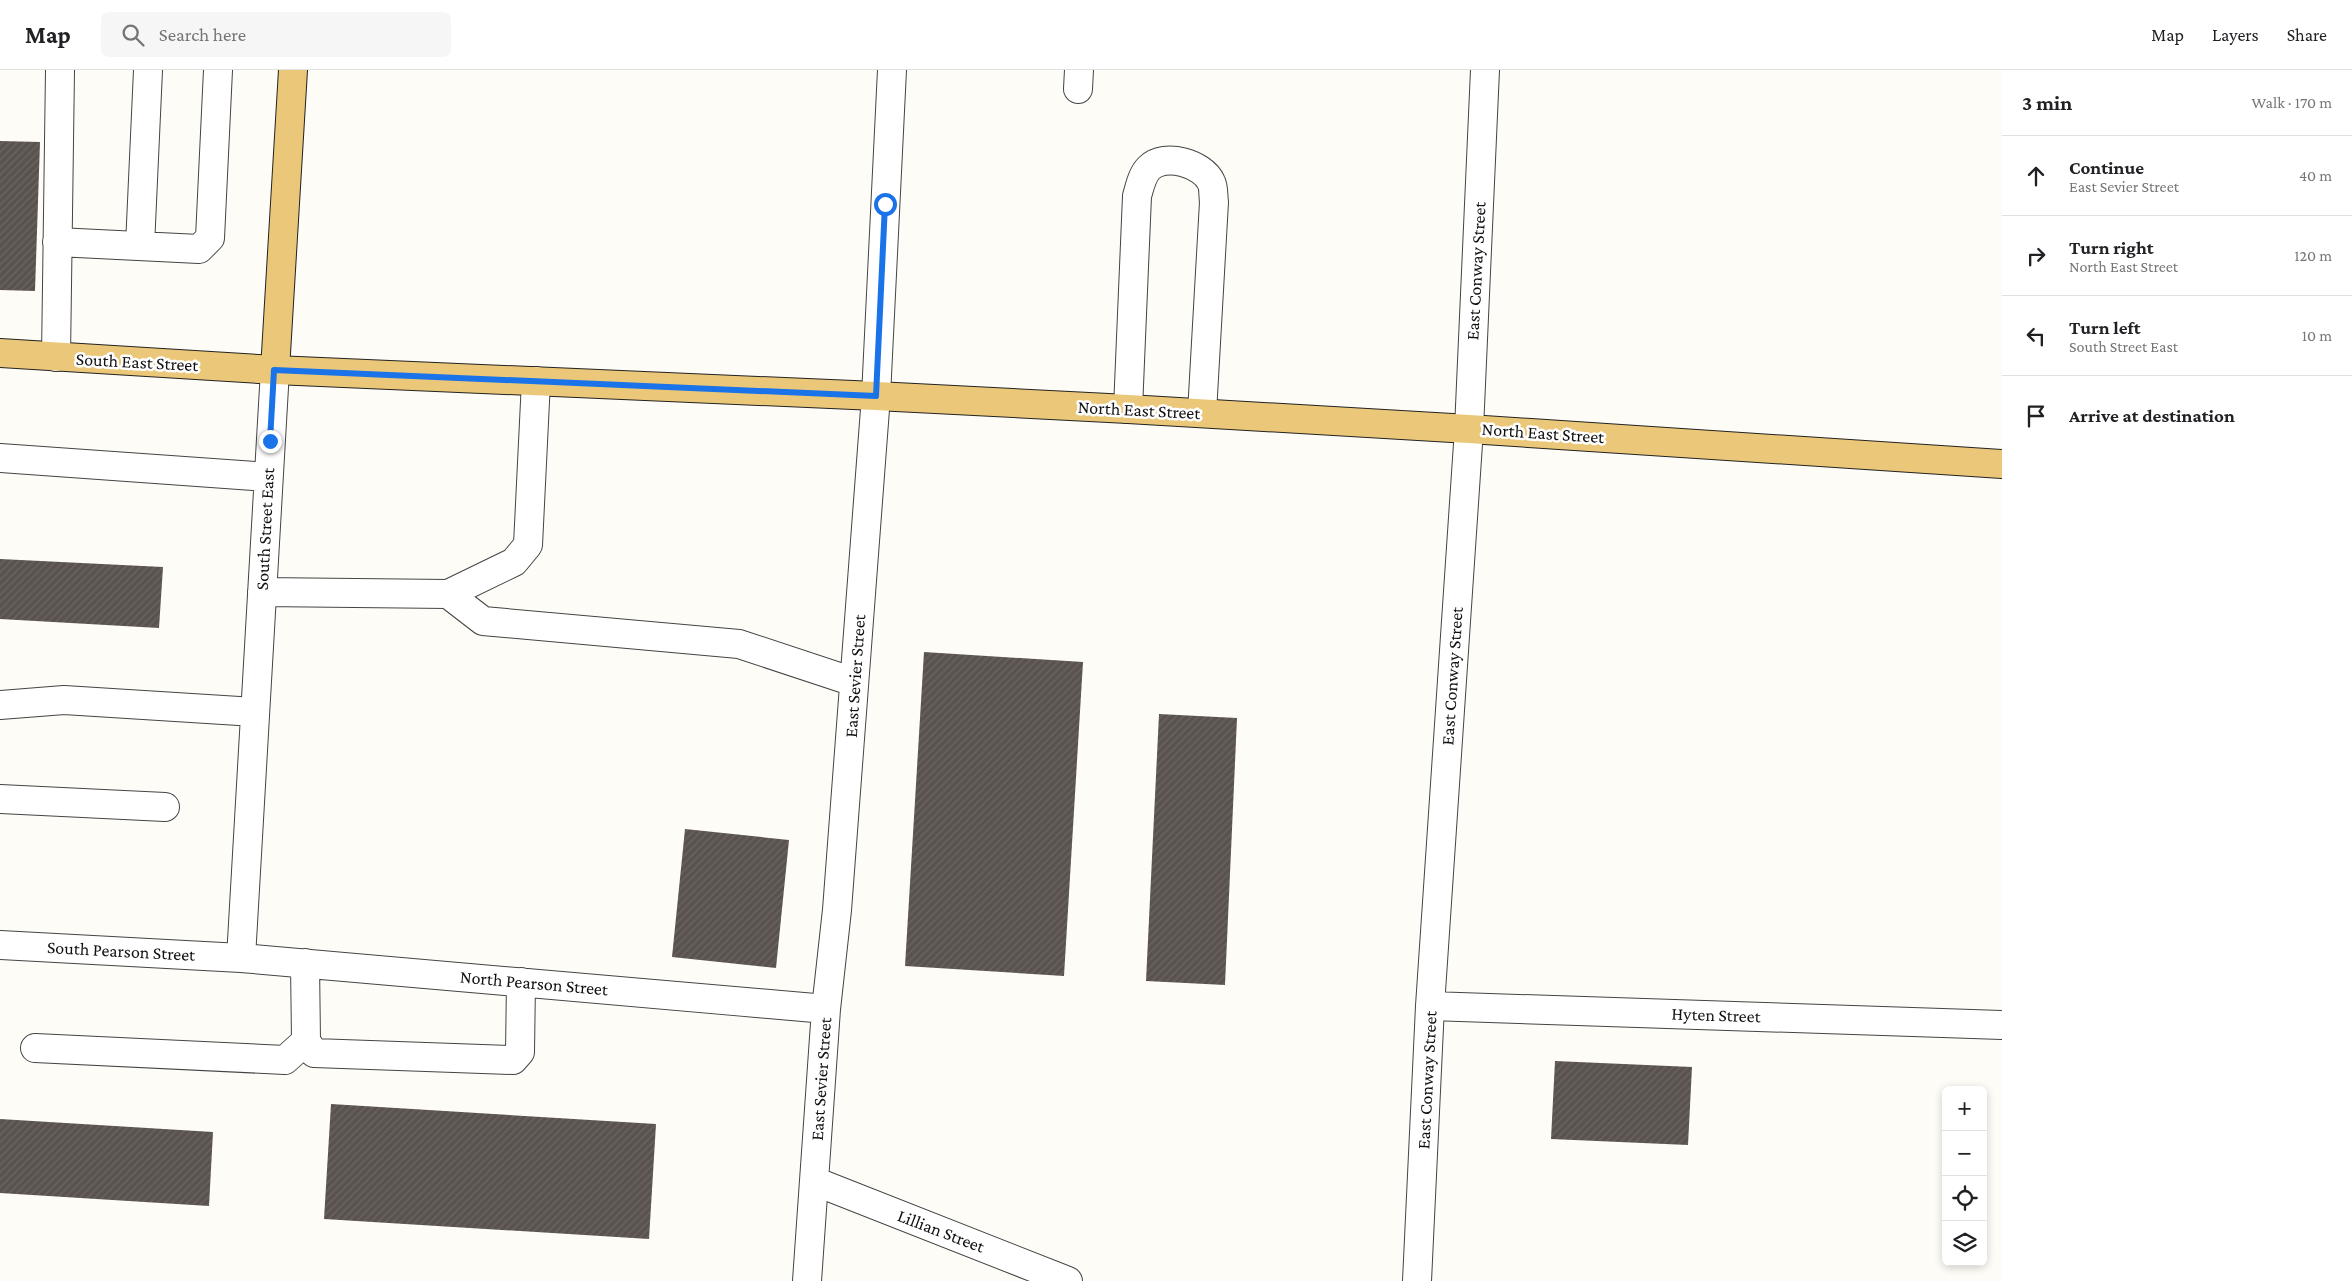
<!DOCTYPE html>
<meta charset="utf-8">
<style>
body{margin:0;font-family:"Crimson Pro",serif;background:#f6f6f6;color:#202124}
.controls{position:absolute;right:15px;bottom:15px;display:grid;overflow:hidden;border-radius:8px;box-shadow:0 2px 8px #0003}
.controls button{width:45px;height:45px;display:grid;place-items:center;padding:0;border:0;border-bottom:1px solid #e0e0e0;background:#fff;color:#202124;font:25px sans-serif}
.stop{position:absolute;width:15px;height:15px;margin:-11px;border:4px solid #1a73e8;border-radius:50%;background:#fff}
.stop.end{background:#1a73e8;border-color:#fff;box-shadow:0 1px 5px #0008}
.list{margin:0;padding:0;list-style:none}
h2{display:flex;justify-content:space-between;align-items:center;height:65px;margin:0;padding:0 20px;font-size:21px}
h2 small{font-size:16px;font-weight:400;color:#757577}
.list li{display:grid;grid-template-columns:32px 1fr auto;gap:15px;align-items:center;box-sizing:border-box;height:80px;padding:0 20px;border-top:1px solid #e0e0e0}
.list b{display:block;font-size:19px;white-space:nowrap}
.list p{margin:0;font-size:16px;white-space:nowrap;color:#757577}
.list em{font-size:16px;font-style:normal;color:#757577}
.icon{flex:none;width:28px;height:28px;fill:none;stroke:currentColor;stroke-width:2;stroke-linecap:round;stroke-linejoin:round}
.map{position:relative;flex:none;width:2002px;height:1211px;overflow:hidden}
header{display:flex;align-items:center;gap:30px;box-sizing:border-box;height:70px;padding:0 25px;background:#fff;border-bottom:1px solid #e0e0e0}
header strong{font-size:24px}
nav{display:flex;gap:28px;margin-inline-start:auto;font-size:18px}
.search{width:350px;height:45px;background:#f6f6f6;display:flex;align-items:center;gap:12px;box-sizing:border-box;padding:0 18px;border-radius:8px;color:#757577;font-size:19px}
main{display:flex}
aside{flex:1;background:#fff}
.map>svg:first-child{display:block}
.building{fill:url(#building-hatch)}
.lines{fill:none;stroke-linecap:round;stroke-linejoin:round}
.minor-casing{stroke:#444;stroke-width:30}
.major-casing{stroke:#222;stroke-width:30}
.minor{stroke:#fff;stroke-width:28}
.major{stroke:#ebc879;stroke-width:28}
.route{stroke:#1a73e8;stroke-width:6}
.labels{text-anchor:middle;dominant-baseline:central;stroke-width:5;stroke-linejoin:round;paint-order:stroke}
.street-label{font-size:18px;fill:#111;stroke:#fff}
</style>
<header>
<strong>Map</strong>
<div class="search"><svg class="icon" aria-label="search" viewBox="0 0 24 24"><circle cx="10" cy="10" r="6"/><path d="M15 15l6 6"/></svg>Search here</div>
<nav><a>Map</a><a>Layers</a><a>Share</a></nav>
</header>
<main>
<div class="map">
<svg width="2002" height="1211" viewBox="0 0 2002 1211">
<defs>
<pattern id="building-hatch" width="6" height="6" patternUnits="userSpaceOnUse" patternTransform="scale(1.25)"><rect width="6" height="6" fill="#59524e"/><path d="M-1 1l2-2M0 6l6-6M5 7l2-2" fill="none" stroke="#6c6663"/></pattern>
</defs>
<rect width="100%" height="100%" fill="#fefcf6"/>
<!-- building -->
<path class="building" d="M0,71L40,72L35,221L0,220Z
M0,489L163,497L159,558L0,549Z
M924,582L1083,592L1064,906L905,896Z
M1159,644L1237,648L1225,915L1146,911Z
M685,759L789,770L776,898L672,887Z
M1555,991L1692,997L1688,1075L1551,1069Z
M331,1034L656,1054L649,1169L324,1149Z
M0,1049L213,1062L209,1136L0,1123Z"/>
<g class="lines">
<!-- minor casing -->
<g class="minor-casing">
<path id="minor" d="M1078,19L1079,0
M57,172L199,179L210,168L218,0
M140,176L148,0
M56,287L60,0
M1128,339L1137,126C1140,116 1142,105 1149,98C1165,82 1203,94 1211,112C1214,117 1213,126 1214,132L1202,343
M0,388L268,407
M262,522L448,524L514,492L528,475L536,311
M448,524L483,551L739,574L854,612
M0,635L64,630L255,642
M0,729L165,737
M0,875L241,888L826,939
M241,888L275,300
M305,893L306,971L314,983L513,990L520,982L521,912
M1430,936L2002,955
M35,978L285,990L306,971
M814,1111L1068,1211
M807,1211L826,939L837,840L876,326L892,0
M1417,1211L1430,936L1469,359L1485,0"/>
</g>
<!-- major casing -->
<g class="major-casing">
<path id="major" d="M0,283L275,300L876,326L1128,339L1469,359L2002,394
M275,300L293,0"/>
</g>
<!-- minor -->
<use href="#minor" class="minor"/>
<!-- major -->
<use href="#major" class="major"/>
</g>
<g class="lines">
<!-- route -->
<path class="route" d="M270,371L274,300L876,326L885,134"/>
</g>
<g class="labels">
<!-- street labels -->
<g class="street-label">
<text transform="translate(1476 201) rotate(-87)">East Conway Street</text>
<text transform="translate(137 292) rotate(3)">South East Street</text>
<text transform="translate(1139 340) rotate(3)">North East Street</text>
<text transform="translate(1543 363) rotate(4)">North East Street</text>
<text transform="translate(265 459) rotate(-87)">South Street East</text>
<text transform="translate(855 606) rotate(-86)">East Sevier Street</text>
<text transform="translate(1452 606) rotate(-86)">East Conway Street</text>
<text transform="translate(121 881) rotate(3)">South Pearson Street</text>
<text transform="translate(534 913) rotate(5)">North Pearson Street</text>
<text transform="translate(1716 945) rotate(2)">Hyten Street</text>
<text transform="translate(821 1009) rotate(-86)">East Sevier Street</text>
<text transform="translate(1427 1010) rotate(-87)">East Conway Street</text>
<text transform="translate(941 1161) rotate(21)">Lillian Street</text>
</g>
</g>
</svg>
<div class="controls">
<button>+</button>
<button>−</button>
<button><svg class="icon" aria-label="locate" viewBox="0 0 24 24"><circle cx="12" cy="12" r="6"/><path d="M12 2v4M12 18v4M2 12h4M18 12h4"/></svg></button>
<button><svg class="icon" aria-label="layers" viewBox="0 0 24 24"><path d="M12 4l9 5-9 5-9-5zM3 14l9 5 9-5"/></svg></button>
</div>
<div class="stop" style="left:885px;top:134px"></div>
<div class="stop end" style="left:270px;top:371px"></div>
</div>
<aside>
<h2>3 min<small>Walk · 170 m</small></h2>
<ul class="list">
<li><svg class="icon" aria-label="ahead" viewBox="0 0 24 24"><path d="M12 20V5M6 11l6-6 6 6"/></svg><div><b>Continue</b><p>East Sevier Street</p></div><em>40 m</em></li>
<li><svg class="icon" aria-label="right" viewBox="0 0 24 24"><path d="M7 20v-9h11M14 6l5 5-5 5"/></svg><div><b>Turn right</b><p>North East Street</p></div><em>120 m</em></li>
<li><svg class="icon" aria-label="left" viewBox="0 0 24 24"><path d="M17 20v-9H6M10 6l-5 5 5 5"/></svg><div><b>Turn left</b><p>South Street East</p></div><em>10 m</em></li>
<li><svg class="icon" aria-label="arrive" viewBox="0 0 24 24"><path d="M6 21V4h12l-3 4 3 4H6"/></svg><div><b>Arrive at destination</b></div></li>
</ul>
</aside>
</main>
